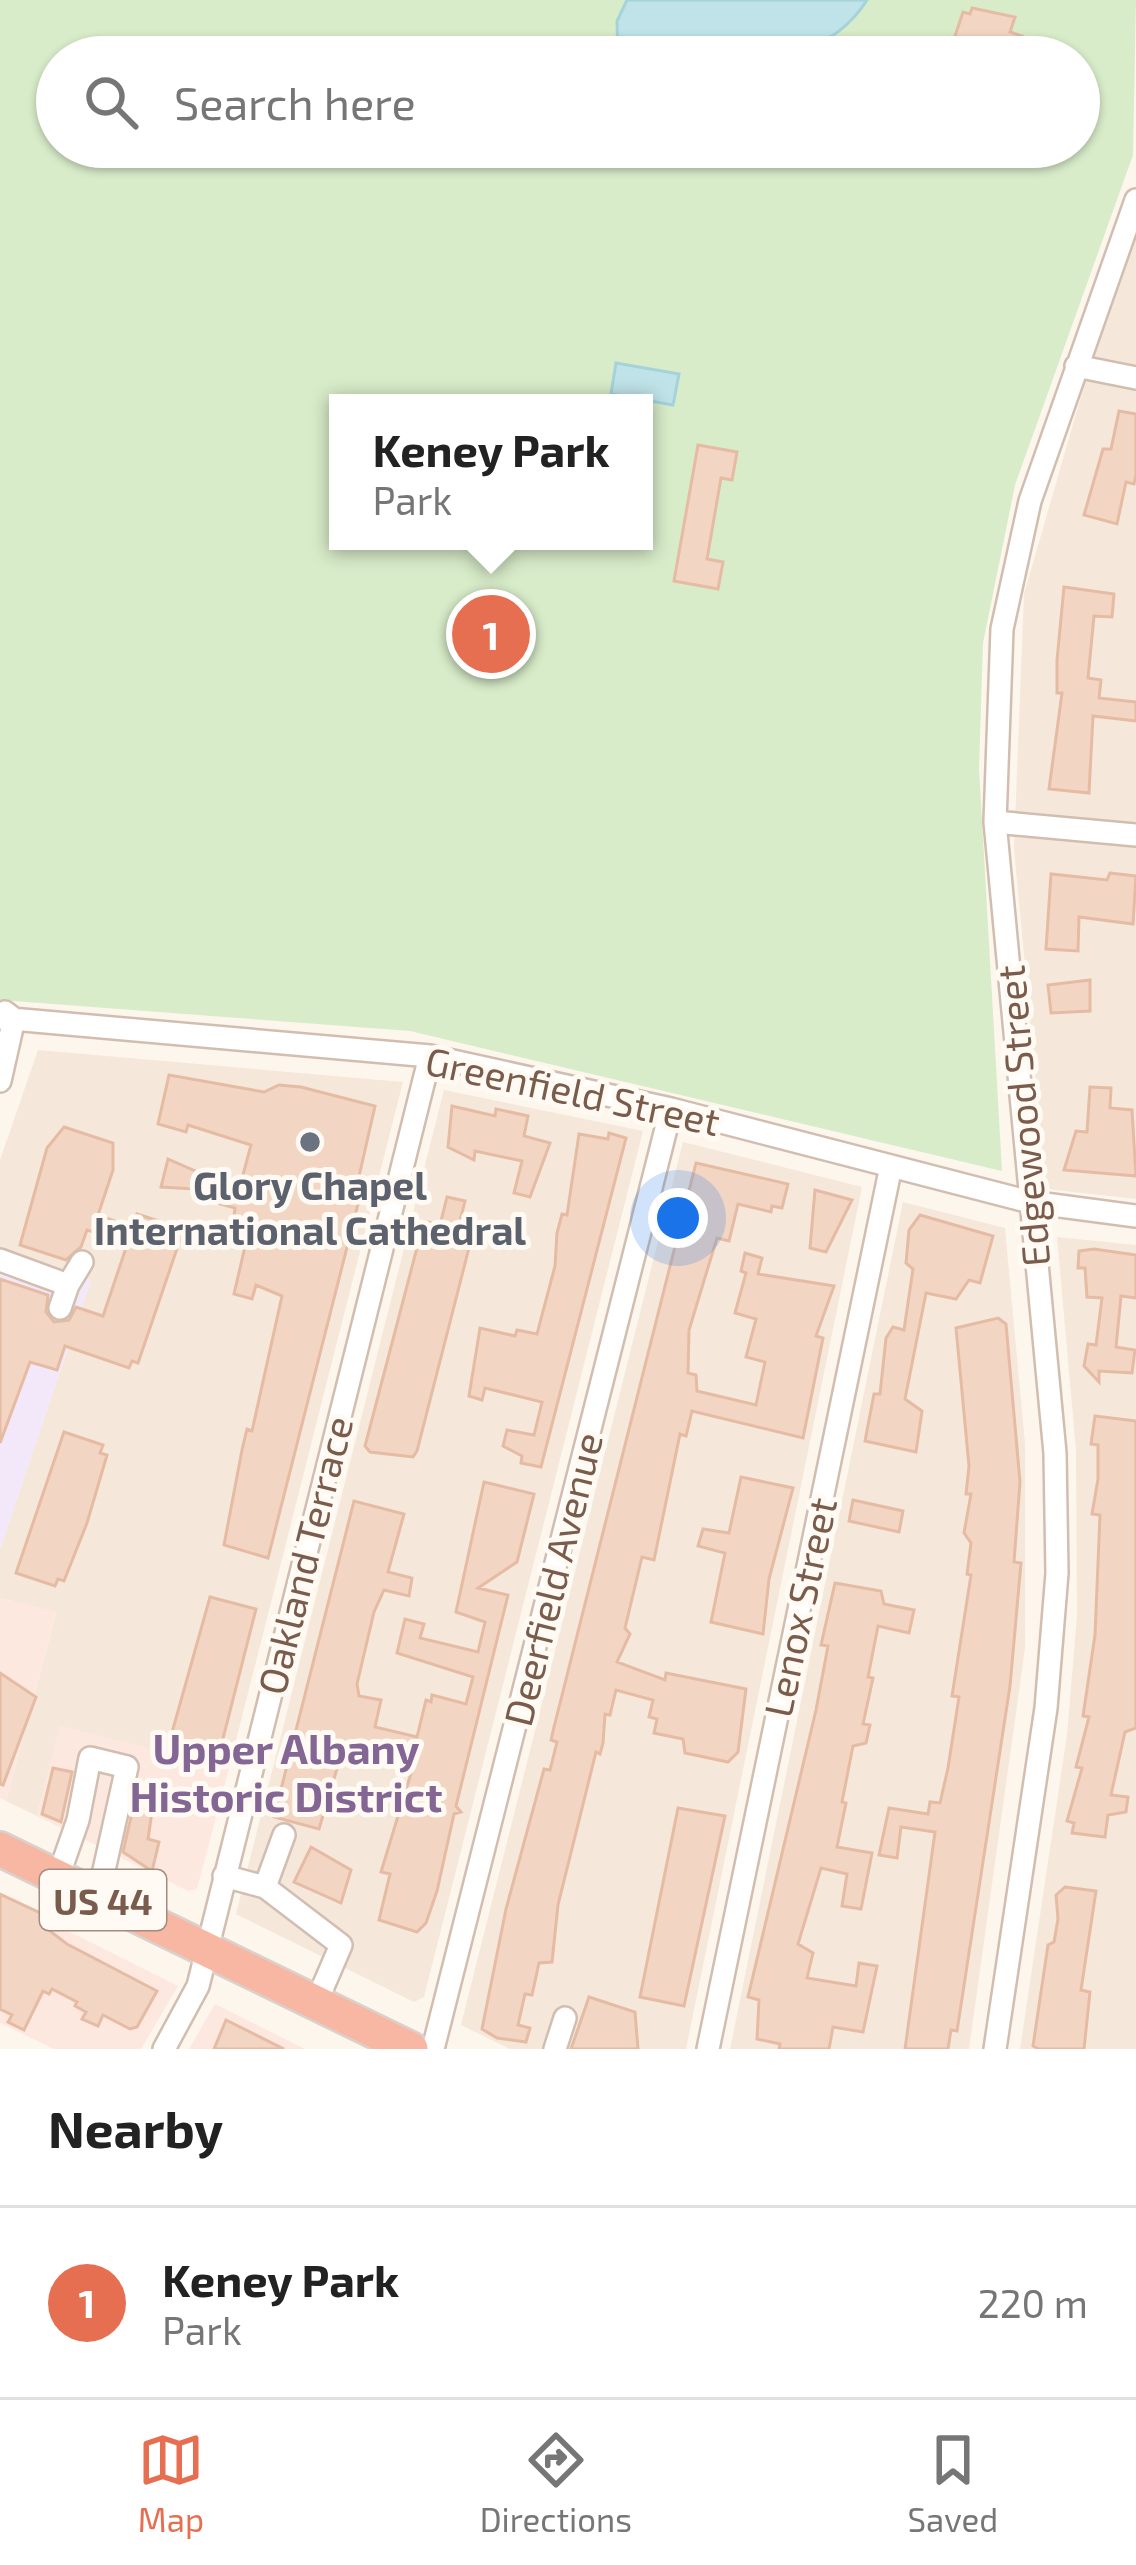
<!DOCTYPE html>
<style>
body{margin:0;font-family:"Exo 2",sans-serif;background:#f6f6f6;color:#222}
.you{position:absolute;left:678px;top:1218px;width:42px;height:42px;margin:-30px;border:9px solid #fff;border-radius:50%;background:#1a73e8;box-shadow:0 0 0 18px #1a73e833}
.badge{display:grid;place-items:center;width:78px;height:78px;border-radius:50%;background:#e76f51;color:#fff;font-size:39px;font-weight:700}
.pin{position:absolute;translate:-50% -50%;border:6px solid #fff;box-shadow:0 3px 12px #0006}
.popup{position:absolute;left:329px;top:394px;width:324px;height:156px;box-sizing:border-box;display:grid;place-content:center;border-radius:0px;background:#fff;filter:drop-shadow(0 3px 9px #0005);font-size:39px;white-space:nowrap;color:#767676}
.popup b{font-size:45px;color:#222}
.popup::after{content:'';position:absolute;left:50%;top:100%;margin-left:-24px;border:24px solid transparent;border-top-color:#fff}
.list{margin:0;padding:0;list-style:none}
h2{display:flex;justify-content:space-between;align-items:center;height:156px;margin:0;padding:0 48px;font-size:51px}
h2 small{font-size:39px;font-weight:400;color:#767676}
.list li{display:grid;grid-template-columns:78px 1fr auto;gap:36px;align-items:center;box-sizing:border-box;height:192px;padding:0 48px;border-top:3px solid #e0e0e0}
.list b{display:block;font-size:45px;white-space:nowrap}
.list p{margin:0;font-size:39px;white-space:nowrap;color:#767676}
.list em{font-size:39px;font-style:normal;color:#767676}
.icon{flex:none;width:66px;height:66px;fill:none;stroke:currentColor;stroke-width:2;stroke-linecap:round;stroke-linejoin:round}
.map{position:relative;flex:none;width:1136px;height:2049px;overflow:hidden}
.search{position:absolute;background:#fff;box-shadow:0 3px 9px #0004;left:36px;right:36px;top:36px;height:132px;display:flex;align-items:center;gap:30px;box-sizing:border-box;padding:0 42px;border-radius:66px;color:#767676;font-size:45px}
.sheet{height:348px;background:#fff}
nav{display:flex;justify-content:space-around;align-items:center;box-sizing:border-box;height:168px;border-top:3px solid #e0e0e0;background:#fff;font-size:33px;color:#767676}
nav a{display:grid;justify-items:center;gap:6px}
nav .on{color:#e76f51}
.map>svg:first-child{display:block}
.residential{fill:#f5e8da}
.commercial{fill:#fde8e0}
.education{fill:#f3e8fa}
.green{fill:#d8ecc9;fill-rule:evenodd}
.water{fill:#bfe3e8;stroke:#a5d3da;stroke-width:3}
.building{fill:#f3d5c3;stroke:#e6bba3;stroke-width:3}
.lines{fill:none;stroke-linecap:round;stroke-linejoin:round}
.minor-casing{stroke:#d1beb0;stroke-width:26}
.highway-casing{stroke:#dad1cd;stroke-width:38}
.minor{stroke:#fff;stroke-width:21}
.highway{stroke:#f7b7a3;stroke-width:33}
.worship-dot{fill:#6b7280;stroke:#fffaf3;stroke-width:4.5}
.labels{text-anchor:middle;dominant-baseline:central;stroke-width:10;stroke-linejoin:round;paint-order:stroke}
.shield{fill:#fffaf3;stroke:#a28b7f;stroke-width:3}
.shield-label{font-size:36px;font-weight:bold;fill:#7a5c4d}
.street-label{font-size:39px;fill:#7a5c4d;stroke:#fffaf3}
.worship-label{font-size:39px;font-weight:bold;fill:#5b616d;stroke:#fffaf3}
.neighbourhood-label{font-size:42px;font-weight:bold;fill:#846695;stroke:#fffaf3}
</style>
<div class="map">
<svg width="1136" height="2049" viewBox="0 0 1136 2049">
<rect width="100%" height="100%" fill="#fdf6ec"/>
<!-- residential -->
<path class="residential" d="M1136,229V1199L1046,1189L1014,849L1024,594L1106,310Z
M38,1050L403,1082L229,1768L60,1727L37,1816L6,1801L56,1613L0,1598V1549L91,1280L0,1249V1160Z
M444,1090L643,1131L424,1997L414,2002L236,1914Z
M683,1142L862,1187L686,2049H510L461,2025Z
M903,1202L1005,1228L1025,1444V1648L969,2049H730Z
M1057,1237L1136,1245V2049H1020L1067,1735L1077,1615L1076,1450Z"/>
<!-- commercial -->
<path class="commercial" d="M0,1598L56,1612L6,1801L0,1798Z
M60,1726L229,1768L197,1889L188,1891L37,1816Z
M0,1897L178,1986L141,2049H54L0,2023Z
M215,2004L305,2049H189Z"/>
<!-- education -->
<path class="education" d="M0,1249L91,1280L0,1549Z"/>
<!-- green -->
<path class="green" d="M0,0H1136L1133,155L1015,485L983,643L979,768L1002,1171L410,1031L0,1000ZM57,57H1079V147H57ZM338,403H644V541H338Z"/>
<!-- water -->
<path class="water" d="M627,0H867C835,51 768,70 712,52L706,57H618L617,21Z
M616,363L679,374L673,405L611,394Z"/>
<!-- building -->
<path class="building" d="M972,8L1015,17L1010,32L1022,36L1016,54L1004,50L1002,57H948L963,12L970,14Z
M1119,411L1136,414V475L1134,484L1126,482L1117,524L1084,515L1103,449H1111Z
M698,445L737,452L732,480L721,478L707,559L723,562L718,589L674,581Z
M1064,587L1114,594L1112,617L1094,616L1088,678L1101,680L1099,698L1136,702V721L1093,716L1089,793L1049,789L1062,693H1057V660Z
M1110,873L1136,876L1133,924L1079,917L1078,951L1046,949L1051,874L1107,880Z
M1090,980V1011L1051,1013L1048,985Z
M169,1075L264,1092L279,1085L301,1087L375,1106L353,1203L358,1204L268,1558L224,1545L242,1450L247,1429L252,1431L282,1296L256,1285L252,1299L234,1294L247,1238L232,1234L235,1208L206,1200L211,1180L240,1186L251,1145L188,1125L186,1132L158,1124Z
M1090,1087L1111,1088L1110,1108L1132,1110L1136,1176L1064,1170L1076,1131L1087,1132Z
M452,1106L495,1116L496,1109L528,1116L524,1136L550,1143L530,1197L514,1193L522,1161L475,1151L474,1160L448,1147Z
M64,1127L113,1143V1170L98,1215L133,1228L137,1214L177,1227L175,1234L181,1237L138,1363L132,1361L129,1368L65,1346L57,1370L30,1362L0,1443V1279L48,1295L46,1312L54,1322L69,1320L76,1307L103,1316L128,1242L87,1230L81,1247L66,1260L20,1245L47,1148Z
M609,1133L626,1138L541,1467L521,1463L522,1456L503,1446L507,1430L534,1435L542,1402L485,1388L482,1400L469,1396L480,1328L515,1336L517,1330L537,1334L555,1266L557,1233L562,1214L567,1215L579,1134L608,1139Z
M168,1159L200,1173L195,1189L161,1187Z
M696,1163L788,1184L782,1208L772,1206L771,1212L738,1204L729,1241L717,1238L689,1330L688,1373L696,1375L697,1391L756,1405L765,1362L746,1357L756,1319L735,1313L746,1273L741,1271L745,1253L762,1258L758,1274L834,1286L816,1336L823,1338L803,1438L692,1411L686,1436L680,1434L654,1560L642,1557L625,1628L630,1634L617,1662L665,1680L666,1673L746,1689L738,1752L728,1762L685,1753L683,1739L654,1733L657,1719L649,1717L653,1700L616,1690L610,1715L605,1714L603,1743L600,1754L596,1752L558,1905L552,1962L539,1963L532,1995L525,1994L518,2025L530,2028L526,2042L497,2038L482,2029L506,1909L544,1769L550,1770L557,1742L551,1740L553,1731Z
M815,1190L852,1200L826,1252L810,1248Z
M447,1197L465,1201L458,1229L469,1232L471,1240L417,1451L413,1457L370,1452L365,1446L424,1221L440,1225Z
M920,1215L993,1236L980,1283L969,1280L956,1299L926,1293L905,1399L922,1411L916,1452L865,1441L874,1394H880L886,1338L893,1327L904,1330L913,1269L906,1263L909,1230Z
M1094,1249L1136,1255V1298L1121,1296L1116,1347L1135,1350L1132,1373L1099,1371V1382L1084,1366L1088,1344L1096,1345L1102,1298L1087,1297L1085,1268H1078L1079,1251Z
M998,1318L1006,1324L1020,1482L1014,1562L1021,1563L1010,1686L957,2031L951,2030L948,2049H905L935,1832L901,1827L897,1858L879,1855L889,1808L928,1814L930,1802L940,1803L948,1768L959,1697L952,1696L971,1575L967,1574L971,1543L964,1533L971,1494H966L969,1466L956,1328Z
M1095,1416L1136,1421V1728L1125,1732L1111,1795L1128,1797L1126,1812L1108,1815L1105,1837L1072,1833L1074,1823L1067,1821L1082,1768L1076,1767L1089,1717L1083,1716L1095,1635L1100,1515L1092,1514L1098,1479V1445L1091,1444Z
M64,1432L103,1445L100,1453L107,1455L87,1523L64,1581L58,1579L55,1586L16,1573Z
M741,1477L793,1488L769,1579L763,1634L711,1622L725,1553L698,1546L703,1529L729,1533Z
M484,1482L534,1494L517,1562L478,1588L508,1595L456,1806L461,1812L454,1814L437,1891L426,1923L417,1932L379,1920L390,1874L381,1872L412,1770L342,1752L319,1829L274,1817L354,1501L404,1514L388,1572L412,1578L409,1596L384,1590L374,1612L357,1684L359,1696L381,1700L375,1727L417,1737L426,1700L431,1702L432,1695L466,1704L473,1677L397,1653L405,1619L424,1624L420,1638L478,1652L485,1622L456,1612Z
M853,1500L903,1511L899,1532L849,1521Z
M835,1583L881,1591L884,1604L914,1610L909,1633L878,1626L868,1677L873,1678L863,1724L870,1725L866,1743L853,1746L842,1802L846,1803L837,1847L872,1853L861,1909L842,1906L847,1874L821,1868L798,1944L813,1953L807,1978L856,1986L859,1963L877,1966L863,2032L833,2027L829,2049H779L780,2044L757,2039L759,2000L748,1997L816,1710L828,1646L821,1645Z
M210,1597L256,1609L218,1758L169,1743Z
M0,1673L36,1697L3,1785L0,1784Z
M53,1768L72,1772L61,1822L42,1814Z
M134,1804L152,1812L148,1839L159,1842L152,1871L123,1852Z
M678,1808L725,1816L684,2006L640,1997Z
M311,1847L351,1870L341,1903L294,1882Z
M1065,1887L1096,1891L1081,1990L1090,1992L1084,2049H1039L1033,2046L1048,1945L1054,1942L1058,1919L1056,1895Z
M0,1894L51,1918L46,1928L67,1944L157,1991L137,2027L130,2029L103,2015L98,2026L82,2019L86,2012L75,2006L77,2002L52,1989L49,1994L43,1991L24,2030L8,2022L12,2015L0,2009Z
M589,1997L635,2012L638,2049H571Z
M226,2020L284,2049H214Z"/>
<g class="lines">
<!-- minor casing -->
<g class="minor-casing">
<path id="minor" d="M1076,366L1136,378
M995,822L1136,835
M0,1018L430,1056L671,1109L1030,1202L1136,1216
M0,1081L14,1019L5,1012
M0,1260L68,1285L60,1308
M68,1285L82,1262
M224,1876L265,1887L341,1945L316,2003
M58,1877L78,1820L90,1758L127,1767L98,1897
M265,1887L284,1835
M164,2049L198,1986L430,1056
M433,2049L671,1109
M555,2049L565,2018
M708,2049L891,1166
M995,2049L1046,1708L1057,1573L1055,1453L995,822L1002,629L1030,501L1136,200"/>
</g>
<!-- highway casing -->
<g class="highway-casing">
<path id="highway" d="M0,1849L411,2049"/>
</g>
<!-- minor -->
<use href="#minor" class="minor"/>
<!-- highway -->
<use href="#highway" class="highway"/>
</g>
<!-- markers -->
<circle class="worship-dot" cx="310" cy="1142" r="12"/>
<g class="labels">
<!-- shield labels -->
<rect class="shield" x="40" y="1870" width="126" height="60" rx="9"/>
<g class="shield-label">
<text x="103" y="1900">US 44</text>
</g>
<!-- street labels -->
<g class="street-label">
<text transform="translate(573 1090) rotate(12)">Greenfield Street</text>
<text transform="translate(1022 1116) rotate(-95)">Edgewood Street</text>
<text transform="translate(304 1555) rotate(-76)">Oakland Terrace</text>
<text transform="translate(552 1579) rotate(-76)">Deerfield Avenue</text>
<text transform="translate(799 1607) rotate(-78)">Lenox Street</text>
</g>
<!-- worship labels -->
<g class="worship-label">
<text x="310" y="1184">Glory Chapel<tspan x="310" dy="45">International Cathedral</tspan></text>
</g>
<!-- neighbourhood labels -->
<g class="neighbourhood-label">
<text x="286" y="1747">Upper Albany<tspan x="286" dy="48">Historic District</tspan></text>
</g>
</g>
</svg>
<div class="you"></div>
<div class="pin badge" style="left:491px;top:634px">1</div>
<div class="popup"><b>Keney Park</b>Park</div>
<div class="search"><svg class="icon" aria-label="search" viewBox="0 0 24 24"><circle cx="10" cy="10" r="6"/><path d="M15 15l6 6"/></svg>Search here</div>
</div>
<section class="sheet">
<h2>Nearby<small></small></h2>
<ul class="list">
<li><span class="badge">1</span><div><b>Keney Park</b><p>Park</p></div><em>220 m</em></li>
</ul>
</section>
<nav>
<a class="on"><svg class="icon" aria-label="map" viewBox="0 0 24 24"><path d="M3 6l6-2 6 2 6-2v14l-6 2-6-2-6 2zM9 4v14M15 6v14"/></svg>Map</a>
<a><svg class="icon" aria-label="directions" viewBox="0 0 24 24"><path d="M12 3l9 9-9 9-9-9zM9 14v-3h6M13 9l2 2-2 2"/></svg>Directions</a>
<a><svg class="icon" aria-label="saved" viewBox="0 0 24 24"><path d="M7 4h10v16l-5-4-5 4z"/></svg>Saved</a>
</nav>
